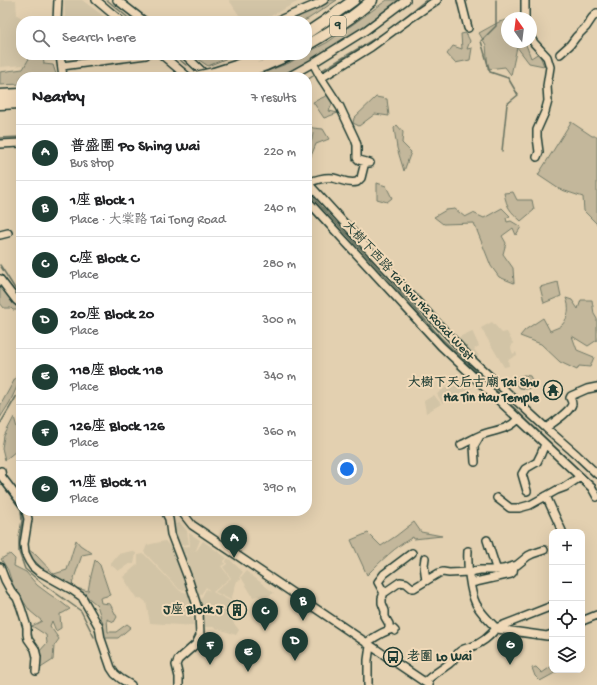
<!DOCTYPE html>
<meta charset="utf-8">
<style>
body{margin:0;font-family:"Gochi Hand","LXGW WenKai TC",sans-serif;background:#f6f6f6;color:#202124}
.controls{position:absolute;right:12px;bottom:12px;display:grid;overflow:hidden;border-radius:8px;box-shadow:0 4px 16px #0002}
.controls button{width:36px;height:36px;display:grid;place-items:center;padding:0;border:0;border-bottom:1px solid #e0e0e0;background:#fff;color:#202124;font:20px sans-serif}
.compass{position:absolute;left:501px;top:12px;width:36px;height:36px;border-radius:50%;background:#fff;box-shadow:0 4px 16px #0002;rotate:346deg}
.you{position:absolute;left:347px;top:469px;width:14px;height:14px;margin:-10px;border:3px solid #fff;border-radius:50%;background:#1a73e8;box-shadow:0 0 0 6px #1a73e833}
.badge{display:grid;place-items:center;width:26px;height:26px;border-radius:50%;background:#1f3d34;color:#fff;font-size:13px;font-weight:700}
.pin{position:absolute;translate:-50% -33px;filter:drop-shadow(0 1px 2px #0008)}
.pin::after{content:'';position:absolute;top:21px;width:14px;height:12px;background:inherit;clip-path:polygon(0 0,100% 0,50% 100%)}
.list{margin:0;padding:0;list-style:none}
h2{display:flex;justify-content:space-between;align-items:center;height:52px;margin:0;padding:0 16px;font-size:17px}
h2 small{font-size:13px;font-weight:400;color:#757577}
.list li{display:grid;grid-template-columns:26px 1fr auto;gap:12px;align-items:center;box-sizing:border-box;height:56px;padding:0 16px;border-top:1px solid #e0e0e0}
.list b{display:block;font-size:15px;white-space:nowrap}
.list p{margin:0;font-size:13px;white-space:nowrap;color:#757577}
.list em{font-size:13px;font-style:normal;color:#757577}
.icon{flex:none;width:22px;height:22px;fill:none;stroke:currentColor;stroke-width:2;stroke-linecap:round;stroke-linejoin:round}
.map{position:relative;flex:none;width:597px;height:685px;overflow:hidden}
.search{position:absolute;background:#fff;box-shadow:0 4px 16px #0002;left:16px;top:16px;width:296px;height:44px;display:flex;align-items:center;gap:10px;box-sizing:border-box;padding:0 14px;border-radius:16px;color:#757577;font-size:15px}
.panel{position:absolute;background:#fff;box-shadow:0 4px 16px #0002;left:16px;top:72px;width:296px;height:444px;border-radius:16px}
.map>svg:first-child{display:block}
.built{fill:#d2c4a6}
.green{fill:#c3b79b;stroke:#717a68}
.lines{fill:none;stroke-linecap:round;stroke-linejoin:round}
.stream{stroke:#667261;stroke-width:1.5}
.minor-casing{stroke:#1f3d34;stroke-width:10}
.highway-casing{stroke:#1f3d34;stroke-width:13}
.minor{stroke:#f0d9b8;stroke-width:7}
.highway{stroke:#f0d9b8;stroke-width:10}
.highway-bridge-casing{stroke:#1f3d34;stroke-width:13;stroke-linecap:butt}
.highway-bridge{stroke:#f0d9b8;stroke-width:10}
.labels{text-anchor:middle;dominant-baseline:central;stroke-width:4;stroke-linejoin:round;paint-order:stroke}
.shield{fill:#f0d9b8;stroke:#5e6c5c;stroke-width:1}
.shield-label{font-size:12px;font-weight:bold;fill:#1f3d34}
.street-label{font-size:13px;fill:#1f3d34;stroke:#f0d9b8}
.poi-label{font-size:13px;font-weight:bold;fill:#1f3d34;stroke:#f0d9b8;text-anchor:end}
</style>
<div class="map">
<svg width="597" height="685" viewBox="0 0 597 685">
<rect width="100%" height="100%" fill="#e3d0b0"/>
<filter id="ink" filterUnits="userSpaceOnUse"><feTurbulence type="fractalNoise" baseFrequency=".025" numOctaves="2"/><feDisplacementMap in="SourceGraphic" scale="8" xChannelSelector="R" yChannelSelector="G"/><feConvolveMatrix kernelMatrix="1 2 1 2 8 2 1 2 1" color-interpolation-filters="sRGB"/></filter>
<g filter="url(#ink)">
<!-- built -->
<path class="built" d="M0,0H16L17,15L27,21H21V55H55L57,62L0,67Z
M64,0H82L110,21H65Z
M229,0H301L261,21H243Z
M66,55H124L66,63Z
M492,322L502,333L507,332L513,343L511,348L513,354L516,352L517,355L508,360L509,366L504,367L481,328Z
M472,331L479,346L474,349L479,356L471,358L455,339Z
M461,377L472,388L442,403L437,394Z
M434,395L441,404L426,413L424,401Z
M180,523L187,531L189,544L177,546L172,525Z
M189,533L200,540L196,550L190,552L197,550L203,541L227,558L224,561L225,564L221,566L230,578L213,592L230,601L233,622L239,630L236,635L213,627H202L201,606L200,601L206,589L210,591L206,587L198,599L182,556L188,554L180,555L178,548L189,546L190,547Z
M165,541L173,549L187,589L180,590L144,552L147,545Z
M132,551L136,553L134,564H129L118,571L110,564L118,554Z
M144,554L180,591L188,593L194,626L150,623L146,602L141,598L137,599L123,577L138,564V555Z
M228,558L243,572L240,576L241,580L237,581L231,600L215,592L231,578L223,567L227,564L226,561Z
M246,571L274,593L262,599L258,596L253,597L241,577Z"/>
<!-- green -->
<path class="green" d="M330,0H337L308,19L303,21H294L306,11L327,3Z
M387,0H400L337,45L318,57L278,77H252L289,63L303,55H307V53L328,42Z
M507,20V42H525L531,58L539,53L544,66L529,63L517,47L511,75L505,67L488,69L486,45L479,33L499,22Z
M466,33L470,41L467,49L472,48L470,60L455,63L447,54L453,46L462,49L461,34Z
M31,55L43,56L44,64L53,65L57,77H21V84L0,85V72L23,69Z
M192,55H235L208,66Z
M328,95L333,102L329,111L338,113L324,118L313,102Z
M376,97L387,99L389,116L375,114L359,126L353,123L354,118Z
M571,122L592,136H597V224L584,211L583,197L559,189L538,175Z
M307,125L313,128L323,129L329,139L316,144L309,161L307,162V147L312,140L313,133L307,130Z
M397,125L403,132L402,143L411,152L404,171L397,148L394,128Z
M377,183L386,186L392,198L387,202L377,199Z
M513,192L517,200H532L534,210L521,221C510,211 507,208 504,193Z
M502,208L510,216L506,218L507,222L511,221L521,227L516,235L513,228L502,236L506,243L503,254L513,268L514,283L499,277L491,266L474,223L443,224L434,217L446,210L455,209L465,217L473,213L484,218Z
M0,279L20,310H13L11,308H4L0,303Z
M558,282L561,296L544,303L540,287Z
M566,298L572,300L578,309L581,300H592L594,314L597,319V340L588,346L572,336L577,350L594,357L590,367L579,366L577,370L560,362L541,344L520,336L525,330L543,318L550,331C553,329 559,328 562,325C569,317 570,307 566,298Z
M21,364V378L10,402L0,418V406L16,377Z
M524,375L530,376L533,382V386L527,389L520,388L516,385L517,377Z
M14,417L17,428L21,427V447L5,460L2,448L4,436Z
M414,522L421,532L442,536L414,539L413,537C395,547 381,561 367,575L351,540L368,533L381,546L396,536Z
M76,540L80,545L92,553L82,555L72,584L76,588L88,591L90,580L95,560L100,565L110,595L100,598L101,603L110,604L117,617L114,622L107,619L108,632H116L127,624L131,627L118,638H104L103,624L97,605L85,595L48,574L30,556L29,550L36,555L54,574L67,570Z
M10,554L15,559L14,566L26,572L37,585L49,594L61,602L70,609L63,613L60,614L61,628L56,631L52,621L50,626L59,639L54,646L53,660L39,669L38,653L47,643L46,635L32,626L42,621L30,611L13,586L8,570L1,559L6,556Z
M552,666V670H560L540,681L535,676L532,668L536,667L542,673Z"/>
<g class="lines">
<!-- stream -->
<path class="stream" d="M107,0L132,21
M496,0V26L481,41L490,72L508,78L518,95L507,104L502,151
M392,27L426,0
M174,55L186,65
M321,71L389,30
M307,80L316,74
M0,138L21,137
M307,191L428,323L440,337L597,487
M0,265L21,298
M0,424L16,397L21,386
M0,481L21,510L22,521L19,538V552L25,569L43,584L81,611L94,637"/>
<!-- minor casing -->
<g class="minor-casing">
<path id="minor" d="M96,0L121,21
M117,0L144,21
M461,0L468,28
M525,18V0
M57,21L58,0
M277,21L317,4L324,0
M531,38L534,43L547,57L550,67L547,86L548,101L545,112L537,130V137L539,152L537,157
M560,54L570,45L576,37L586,27L592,18L597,13
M60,55L63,77
M162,55L188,77
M185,55L208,77
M313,63L321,78L340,107L355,139L357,145V158L359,160L370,163
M62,66L146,55
M288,77L313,63L366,30L406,0
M321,78L371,47L412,17L437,0
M0,144L21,143
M307,182L381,263L472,360L546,428L577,455L597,474
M308,183C315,180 324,177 333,178C343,180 347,184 357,182L361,178L365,162
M307,200L441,346L592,488L597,497
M0,235L8,233
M0,279L16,300L21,304
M546,428C552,423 570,412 572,404C572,401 571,400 570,398L571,396L587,389L597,387
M461,445C468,442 474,438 481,435C494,430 509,430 518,419
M475,462L474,446L480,436
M1,471L2,477L21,502
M527,491L522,474L525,469L537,462L541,454L545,444
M546,496L562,531
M497,498L510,508H519L530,505L557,490L565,487L580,477
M26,511L28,519L24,544L25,553L29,561L33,567L38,571L72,590L82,597L99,627L101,639L111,668L115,674L121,679L131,685
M165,511L169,519L171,534L188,578L199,612L200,636L196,644L178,660L176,665L179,677V685
M181,511L192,525L429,685
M487,540L496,568L495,570
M468,551C467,564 470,592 476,604C481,613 489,621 496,628
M425,558L424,565L426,581
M0,567L5,580L11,591L17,598L21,608L27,627V634L28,639L35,649L37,657L36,671
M471,583L511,574L513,572L514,566
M384,593L378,582L384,574L412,553
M582,621L597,615
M497,629L547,636L552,634
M389,630V624L385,617V611L382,603V598L384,593L400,582L406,583L412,588H414L439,573L443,572L449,573L469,572L480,570H493L503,569L517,565L528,556L532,554L544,550
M366,643C375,637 383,631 393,629L395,631
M425,682C433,674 441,670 450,663C455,660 456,653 462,650C465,648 468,648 471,647C480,644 491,636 496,628L552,606
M368,685V660L370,646"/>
</g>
<!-- highway casing -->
<g class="highway-casing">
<path id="highway" d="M307,33L322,23L354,0
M307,45C329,32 353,18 372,0
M214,73L236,66L263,55
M232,77L266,65L289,55
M0,95L21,94
M0,104L21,103"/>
</g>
<!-- minor -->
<use href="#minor" class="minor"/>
<!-- highway -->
<use href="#highway" class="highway"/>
<!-- highway-bridge casing -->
<g class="highway-bridge-casing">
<path id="highway-bridge" d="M196,77L214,73"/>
</g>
<!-- highway-bridge -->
<use href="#highway-bridge" class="highway-bridge"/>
</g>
</g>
<!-- icons -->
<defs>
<g id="temple-ring" transform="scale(1)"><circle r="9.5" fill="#f0d9b8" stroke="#1f3d34" stroke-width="1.5"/><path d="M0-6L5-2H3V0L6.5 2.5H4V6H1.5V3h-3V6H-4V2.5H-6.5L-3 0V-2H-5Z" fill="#1f3d34"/></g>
<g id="building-ring" transform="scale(1)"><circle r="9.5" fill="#f0d9b8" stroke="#1f3d34" stroke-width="1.5"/><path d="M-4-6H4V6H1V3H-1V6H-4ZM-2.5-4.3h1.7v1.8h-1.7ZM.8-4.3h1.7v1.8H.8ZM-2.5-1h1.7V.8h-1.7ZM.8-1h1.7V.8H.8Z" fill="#1f3d34"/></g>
<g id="bus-ring" transform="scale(1)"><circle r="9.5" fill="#f0d9b8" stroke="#1f3d34" stroke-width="1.5"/><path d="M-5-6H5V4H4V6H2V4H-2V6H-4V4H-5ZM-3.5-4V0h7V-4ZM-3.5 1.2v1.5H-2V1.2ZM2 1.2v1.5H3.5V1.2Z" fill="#1f3d34"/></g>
</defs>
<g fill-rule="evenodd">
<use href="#temple-ring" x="553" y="390"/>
<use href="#building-ring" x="237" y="610"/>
<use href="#bus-ring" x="393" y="657"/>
</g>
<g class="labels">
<!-- shield labels -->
<rect class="shield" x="330" y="16" width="16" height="20" rx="3"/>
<g class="shield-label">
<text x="338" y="26">9</text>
</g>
<!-- street labels -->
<g class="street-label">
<text transform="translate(408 291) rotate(47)">大樹下西路 Tai Shu Ha Road West</text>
</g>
<!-- poi labels -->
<g class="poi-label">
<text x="539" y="383">大樹下天后古廟 Tai Shu<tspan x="539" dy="15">Ha Tin Hau Temple</tspan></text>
<text x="223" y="610">J座 Block J</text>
<text x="407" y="657" text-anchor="start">老圍 Lo Wai</text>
</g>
</g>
</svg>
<div class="controls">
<button>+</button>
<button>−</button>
<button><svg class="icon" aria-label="locate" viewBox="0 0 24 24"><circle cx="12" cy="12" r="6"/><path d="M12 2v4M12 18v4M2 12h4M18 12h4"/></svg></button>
<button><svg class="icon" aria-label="layers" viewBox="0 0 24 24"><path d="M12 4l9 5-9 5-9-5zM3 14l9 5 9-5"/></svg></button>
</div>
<svg class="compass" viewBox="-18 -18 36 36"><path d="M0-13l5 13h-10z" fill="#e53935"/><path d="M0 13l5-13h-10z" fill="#757577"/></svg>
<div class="you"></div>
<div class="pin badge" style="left:234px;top:558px">A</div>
<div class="pin badge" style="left:303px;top:621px">B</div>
<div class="pin badge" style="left:265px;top:631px">C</div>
<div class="pin badge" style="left:295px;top:661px">D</div>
<div class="pin badge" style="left:248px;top:672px">E</div>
<div class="pin badge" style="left:210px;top:665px">F</div>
<div class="pin badge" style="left:510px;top:665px">G</div>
<div class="search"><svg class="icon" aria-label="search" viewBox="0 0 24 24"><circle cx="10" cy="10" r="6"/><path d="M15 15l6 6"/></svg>Search here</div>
<section class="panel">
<h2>Nearby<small>7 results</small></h2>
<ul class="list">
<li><span class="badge">A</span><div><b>普盛圍 Po Shing Wai</b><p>Bus stop</p></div><em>220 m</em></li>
<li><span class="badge">B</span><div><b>1座 Block 1</b><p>Place · 大棠路 Tai Tong Road</p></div><em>240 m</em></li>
<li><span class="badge">C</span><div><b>C座 Block C</b><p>Place</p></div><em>280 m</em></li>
<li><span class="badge">D</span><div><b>20座 Block 20</b><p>Place</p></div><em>300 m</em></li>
<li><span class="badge">E</span><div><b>118座 Block 118</b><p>Place</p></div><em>340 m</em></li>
<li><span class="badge">F</span><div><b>126座 Block 126</b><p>Place</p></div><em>360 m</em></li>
<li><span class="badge">G</span><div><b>11座 Block 11</b><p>Place</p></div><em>390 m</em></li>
</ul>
</section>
</div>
